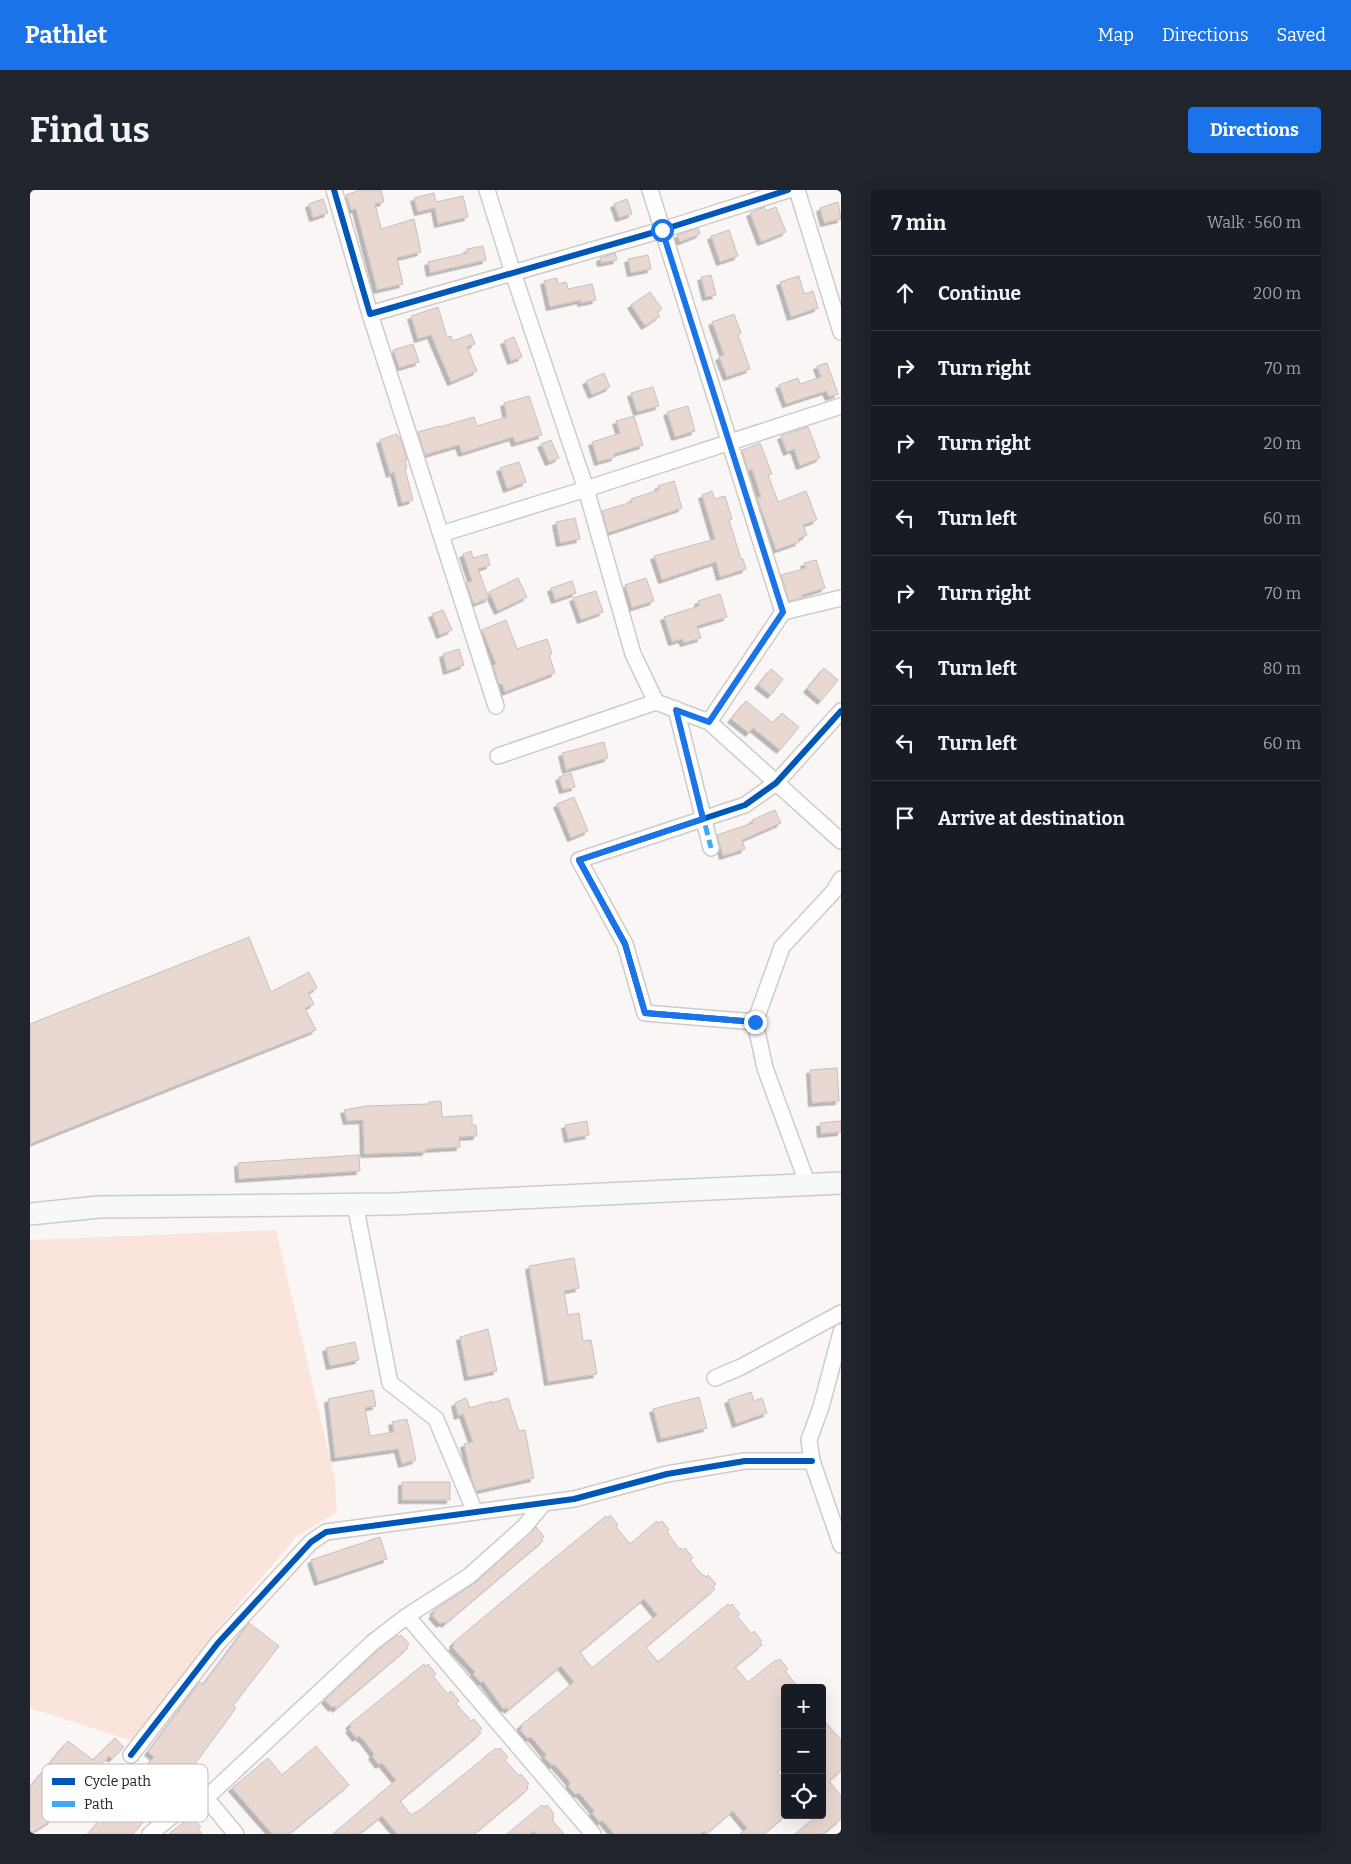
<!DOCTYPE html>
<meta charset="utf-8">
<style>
body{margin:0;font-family:Bitter,serif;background:#20242c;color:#f1f3f6}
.controls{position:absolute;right:15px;bottom:15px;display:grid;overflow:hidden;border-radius:5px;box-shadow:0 5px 20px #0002}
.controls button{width:45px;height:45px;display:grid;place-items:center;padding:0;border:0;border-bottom:1px solid #363941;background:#171b24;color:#f1f3f6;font:25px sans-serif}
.stop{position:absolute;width:15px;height:15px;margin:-11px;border:4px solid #1a73e8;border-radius:50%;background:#fff}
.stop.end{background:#1a73e8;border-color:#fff;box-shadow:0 1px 5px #0008}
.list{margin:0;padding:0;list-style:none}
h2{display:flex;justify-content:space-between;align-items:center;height:65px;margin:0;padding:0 20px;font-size:21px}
h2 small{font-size:16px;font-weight:400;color:#9ea1a6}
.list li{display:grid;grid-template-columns:32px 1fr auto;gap:15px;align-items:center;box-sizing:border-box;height:75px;padding:0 20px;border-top:1px solid #363941}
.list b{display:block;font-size:19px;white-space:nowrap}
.list em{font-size:16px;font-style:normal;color:#9ea1a6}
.icon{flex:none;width:28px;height:28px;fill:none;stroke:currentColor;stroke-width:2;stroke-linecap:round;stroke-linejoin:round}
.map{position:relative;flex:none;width:811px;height:1644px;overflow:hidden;border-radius:5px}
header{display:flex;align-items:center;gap:30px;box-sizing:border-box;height:70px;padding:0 25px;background:#1a73e8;color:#fff}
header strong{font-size:24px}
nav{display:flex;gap:28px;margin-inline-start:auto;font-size:18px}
.intro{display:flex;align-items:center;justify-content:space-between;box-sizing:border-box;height:120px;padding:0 30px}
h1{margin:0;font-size:35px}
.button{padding:12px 22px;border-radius:5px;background:#1a73e8;color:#fff;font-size:18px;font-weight:700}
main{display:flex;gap:30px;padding:0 30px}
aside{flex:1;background:#171b24;border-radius:5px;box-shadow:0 5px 20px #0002}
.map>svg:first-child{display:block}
.green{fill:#fae4dc}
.building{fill:#e9d8d1;stroke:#c5c1c0;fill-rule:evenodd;filter:url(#shadow)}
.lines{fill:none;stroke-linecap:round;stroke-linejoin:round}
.minor-casing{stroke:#cecbca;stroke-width:18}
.secondary-casing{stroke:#cecbca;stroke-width:24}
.minor{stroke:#fefefe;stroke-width:15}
.secondary{stroke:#f7f9f9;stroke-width:21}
.quiet{stroke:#3fa9f5;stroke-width:5;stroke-dasharray:10 5;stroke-linecap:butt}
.cycleway-casing{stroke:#fff;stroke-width:9}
.cycleway{stroke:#0057b8;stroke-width:6}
.route{stroke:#1a73e8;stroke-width:6}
.key{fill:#fff;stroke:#bdbcbc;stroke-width:1}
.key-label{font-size:14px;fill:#242120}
</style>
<header>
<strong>Pathlet</strong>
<nav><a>Map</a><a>Directions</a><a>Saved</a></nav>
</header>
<div class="intro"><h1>Find us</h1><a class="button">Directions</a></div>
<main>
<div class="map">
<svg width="811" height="1644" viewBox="0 0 811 1644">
<defs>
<filter id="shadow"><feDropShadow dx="-3.5" dy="3.5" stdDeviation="0" flood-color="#0004"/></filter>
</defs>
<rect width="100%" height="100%" fill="#faf6f5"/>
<!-- green -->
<path class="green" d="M246,1040L305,1289L307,1322L267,1346L201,1423L101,1551L0,1518V1050Z"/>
<!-- building -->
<path class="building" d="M330,0H351L354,12L345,14L351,39L384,29L391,62L367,68L373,94L347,100L326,19L321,20L316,5Z
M404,3L406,12L433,6L438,27L408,34L405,18L388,22L384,8Z
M293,9L298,23L283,28L279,14Z
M597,9L602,24L589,28L584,14Z
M808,12L811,29L794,33L790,18Z
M734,17L736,21L746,17L756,42L731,52L720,23Z
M668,38L670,44L650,52L647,45Z
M699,40L708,66L690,72L681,46Z
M453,56L456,70L400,83L398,72L437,63V59Z
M585,63L587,70L571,73L570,68Z
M618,65L621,79L601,83L598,69Z
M681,85L686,105L676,107L671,87Z
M769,86L774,104L783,101L788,118L761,127L750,92Z
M527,88L528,94L536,92L538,99L562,94L566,110L551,113V110L520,117L514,91Z
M620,102L632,119L627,123L630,126L615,136L601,115Z
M408,117L417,147L421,146L423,151L441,144L445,154L437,157L447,181L421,192L401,145L388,149L381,126Z
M704,124L711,143L708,145L720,179L697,187L689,167L694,165L682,132Z
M484,147L492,167L481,171L474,151Z
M383,154L389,172L369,178L363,160Z
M797,173L808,204L799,207L796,201L756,214L749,195L768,188L770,194L791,187L787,176Z
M574,183L580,197L562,205L556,191Z
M623,197L629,216L607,222L601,203Z
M499,206L512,245L485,253L483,247L432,263L429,255L395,265L388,242L410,236V237L444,227L447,236L477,227L474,213Z
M658,216L665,241L645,247L637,222Z
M604,226L613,255L584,264L585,267L568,272L562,252L590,243L586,231Z
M778,237L790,268L770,276L764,259L757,262L751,246Z
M367,244L368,247H370L377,270H375L377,278L375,279L383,310L372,313L364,282L360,284L350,250Z
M521,250L529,268L519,272L511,254Z
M730,253L742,284L738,285L748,312L776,301L787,330L773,335L777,345L768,349L769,352L746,360L727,308L731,307L722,279L718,281L712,260Z
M489,272L496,292L477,299L470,278Z
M644,291L652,318L578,343L572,321L602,312L601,309L629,300L628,296Z
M682,301L685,309L695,306L702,329L699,330L711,369H713L716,379L690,387L686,372L632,390L624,366L685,349L672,305Z
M545,328L550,349L530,353L526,332Z
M441,361L443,368L457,364L460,375L448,379L459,408L444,414L436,393L442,391L433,364Z
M786,370L795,398L772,405L773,408L759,411L751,385L776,378L774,373Z
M488,388L497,407L468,421L459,402Z
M616,388L624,411L602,418L595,395Z
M542,391L546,403L525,410L521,398Z
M566,401L573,422L551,430L543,408Z
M690,404L697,427L667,436L671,448L654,453L652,449L642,452L634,427L669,416L668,411Z
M413,420L422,440L410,445L402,424Z
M476,430L487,459L517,449L522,464L519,465L525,483L475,502L472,494L469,495L463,475L466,474L452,440Z
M429,459L434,475L417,481L413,464Z
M794,478L808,490L791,511L777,499Z
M741,479L753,489L741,505L728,495Z
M716,511L743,533L752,523L769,537L750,560L723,538L719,543L701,529Z
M574,552L578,568L536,580L532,563Z
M541,583L545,597L533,600L529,587Z
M544,607L558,641L541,648L527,614Z
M745,620L751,633L712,650L715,659L693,666L687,645L723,633L722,630Z
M219,747L241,802L279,782L287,798L278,803L284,814L275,818L286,840L0,954V834Z
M807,878L809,911L782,913L780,880Z
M411,911L412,927L442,925V935H446L447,946L429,947L430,957L396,959V962L334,964L333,930L317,931L314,920L336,916L399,914V912Z
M557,931L559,945L538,949L535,935Z
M811,931V942L791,944L790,933Z
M329,965L330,981L209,989L208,973Z
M544,1068L549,1098L534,1101L538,1125L549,1123L553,1151L561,1150L567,1184L518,1192L499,1076Z
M458,1139L467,1181L438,1187L430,1147Z
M325,1152L329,1170L300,1176L296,1158Z
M343,1200L346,1216L335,1218L340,1246L364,1242L362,1232L377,1229L386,1270L372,1274L368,1259L305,1268L298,1209Z
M721,1202L724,1211L732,1208L737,1223L706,1234L698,1210Z
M669,1207L677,1238L631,1249L623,1219Z
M436,1208L440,1218L462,1211V1213L478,1208L489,1241L495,1240L504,1288L446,1301L442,1290L434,1254L443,1252L433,1224L428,1226L425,1213Z
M372,1292H420V1310H372Z
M580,1325L588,1335L586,1337L600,1354L627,1331L629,1333L632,1331L639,1340L637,1342L649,1359L651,1358L652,1361L655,1358L663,1368L660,1370L673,1386L674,1385L676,1387L678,1385L686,1394L683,1397L685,1399L616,1457L628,1472L698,1414L700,1416L702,1414L710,1424L707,1426L720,1442L722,1443L724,1441L732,1451L730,1453L732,1455L705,1477L718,1492L746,1470L747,1471L750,1469L758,1479L755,1481L769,1498H755V1575L747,1582L755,1591V1626L734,1644H710L717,1638L703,1621L676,1644L674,1641L670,1644H584L572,1630L570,1633L562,1623L564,1621L551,1605L548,1603L546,1605L538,1596L540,1594L539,1591L524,1574L522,1576L514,1567L516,1565L503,1549L500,1547L498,1549L490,1540L492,1538L490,1536L544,1492L531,1476L478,1520L476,1517L474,1520L453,1491L451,1493L443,1484L445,1482L422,1457L424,1455L423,1453L516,1375L576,1326L578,1328ZM614,1409L627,1425L562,1478L550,1462Z
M506,1337L514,1347L511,1349L513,1351L415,1434L413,1432L410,1434L402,1425L405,1423L403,1421L445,1393Z
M350,1347L357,1369L288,1392L281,1370Z
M219,1433L249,1456L203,1516L206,1518L154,1589L152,1587L103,1644H58L124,1567L118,1562L170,1492L173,1495Z
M367,1445L368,1447L371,1445L379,1454L376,1456L378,1458L306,1519L304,1516L302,1518L295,1510L348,1460Z
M394,1474L395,1477L398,1474L406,1484L403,1486L416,1502L418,1504L421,1501L429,1511L426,1513L428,1516L441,1531L444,1529L452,1539L449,1541L451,1543L370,1611L381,1625L390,1620L466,1558L468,1560L470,1558L478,1567L475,1570L489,1586L491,1584L499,1594L497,1596L498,1599L444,1644H367L352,1626L329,1644H303L366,1590L352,1573L349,1575L342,1566L344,1564L332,1548L331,1549L329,1546L326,1548L319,1539L321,1537L319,1535Z
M792,1528L811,1550V1581L799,1591L811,1606V1629L793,1644H765L788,1625H792Z
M85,1548L94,1557L82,1569L79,1566L39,1615L25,1602L11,1615L22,1630L0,1644V1597L38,1551L63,1570Z
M286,1556L319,1595L259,1644H242L202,1598L238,1568L252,1585Z
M512,1615L514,1617L517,1615L524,1624L522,1626L524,1628L522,1630L534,1644H506L504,1641L500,1644H477Z
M159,1628L160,1630L163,1628L171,1637L168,1639L172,1644H139Z"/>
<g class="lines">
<!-- minor casing -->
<g class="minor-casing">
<path id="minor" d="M304,0L340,124L632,40L758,0
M457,0L483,83L556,299L603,464L626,512
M620,0L753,422
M767,0L811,142
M340,124L466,516
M411,344L556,299L811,216
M811,408L753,422L679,532L811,651
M646,519L681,658
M468,566L626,512L679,532
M725,832L615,823L595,754L549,670L715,615L746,593L811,521
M778,995L735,878L725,832L752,757L804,701L811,689
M325,1014L360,1193L406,1229L445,1322
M811,1142L791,1217L779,1250L782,1271L811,1355
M685,1188L711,1177L811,1123
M377,1426L563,1644
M101,1565L188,1453L281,1352L296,1342L544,1309L637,1284L715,1271H782
M176,1608L342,1453L377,1426L439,1386L494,1337L514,1313
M120,1644L171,1602L206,1644"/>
</g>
<!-- secondary casing -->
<g class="secondary-casing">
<path id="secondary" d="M0,1024L69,1017L363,1014L811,993"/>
</g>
<!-- minor -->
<use href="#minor" class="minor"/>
<!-- secondary -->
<use href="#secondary" class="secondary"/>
<!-- quiet -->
<path class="quiet" d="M646,519L681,658"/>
<!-- cycleway casing -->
<g class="cycleway-casing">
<path id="cycleway" d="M304,0L340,124L632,40L758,0
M725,832L615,823L595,754L549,670L715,615L746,593L811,521
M101,1565L188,1453L281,1352L296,1342L544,1309L637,1284L715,1271H782"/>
</g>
<!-- cycleway -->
<use href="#cycleway" class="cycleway"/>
</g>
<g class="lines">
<!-- route -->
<path class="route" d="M632,40L753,422L679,532L646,520L673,629L549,670L595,754L615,823L725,832"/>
</g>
<!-- legend -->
<rect x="12" y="1574" width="166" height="58" rx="8" class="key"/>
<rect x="22" y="1588" width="23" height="7" fill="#0057b8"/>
<rect x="22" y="1611" width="23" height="6" fill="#3fa9f5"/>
<g class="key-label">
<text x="54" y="1596">Cycle path</text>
<text x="54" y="1619">Path</text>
</g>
</svg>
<div class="controls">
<button>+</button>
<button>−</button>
<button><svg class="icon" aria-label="locate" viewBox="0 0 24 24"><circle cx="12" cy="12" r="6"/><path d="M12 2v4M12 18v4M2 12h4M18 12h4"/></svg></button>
</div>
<div class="stop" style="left:632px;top:40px"></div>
<div class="stop end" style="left:725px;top:832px"></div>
</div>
<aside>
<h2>7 min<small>Walk · 560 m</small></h2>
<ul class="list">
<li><svg class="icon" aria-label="ahead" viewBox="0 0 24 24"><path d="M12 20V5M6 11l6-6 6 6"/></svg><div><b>Continue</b></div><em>200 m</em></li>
<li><svg class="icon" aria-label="right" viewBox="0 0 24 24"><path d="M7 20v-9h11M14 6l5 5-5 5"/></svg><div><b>Turn right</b></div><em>70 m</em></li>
<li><svg class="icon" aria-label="right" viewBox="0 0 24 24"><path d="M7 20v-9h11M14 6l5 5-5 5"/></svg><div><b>Turn right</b></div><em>20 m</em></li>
<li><svg class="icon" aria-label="left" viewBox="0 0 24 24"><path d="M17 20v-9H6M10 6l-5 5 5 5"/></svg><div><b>Turn left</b></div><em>60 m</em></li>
<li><svg class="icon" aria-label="right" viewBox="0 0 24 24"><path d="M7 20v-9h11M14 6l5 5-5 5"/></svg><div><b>Turn right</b></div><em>70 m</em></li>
<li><svg class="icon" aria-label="left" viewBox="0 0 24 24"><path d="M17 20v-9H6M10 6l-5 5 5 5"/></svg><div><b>Turn left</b></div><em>80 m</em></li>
<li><svg class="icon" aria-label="left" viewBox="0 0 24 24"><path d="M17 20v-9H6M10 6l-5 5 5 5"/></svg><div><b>Turn left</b></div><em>60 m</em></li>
<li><svg class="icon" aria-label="arrive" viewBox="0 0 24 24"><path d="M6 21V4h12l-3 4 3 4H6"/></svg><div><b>Arrive at destination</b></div></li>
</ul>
</aside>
</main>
